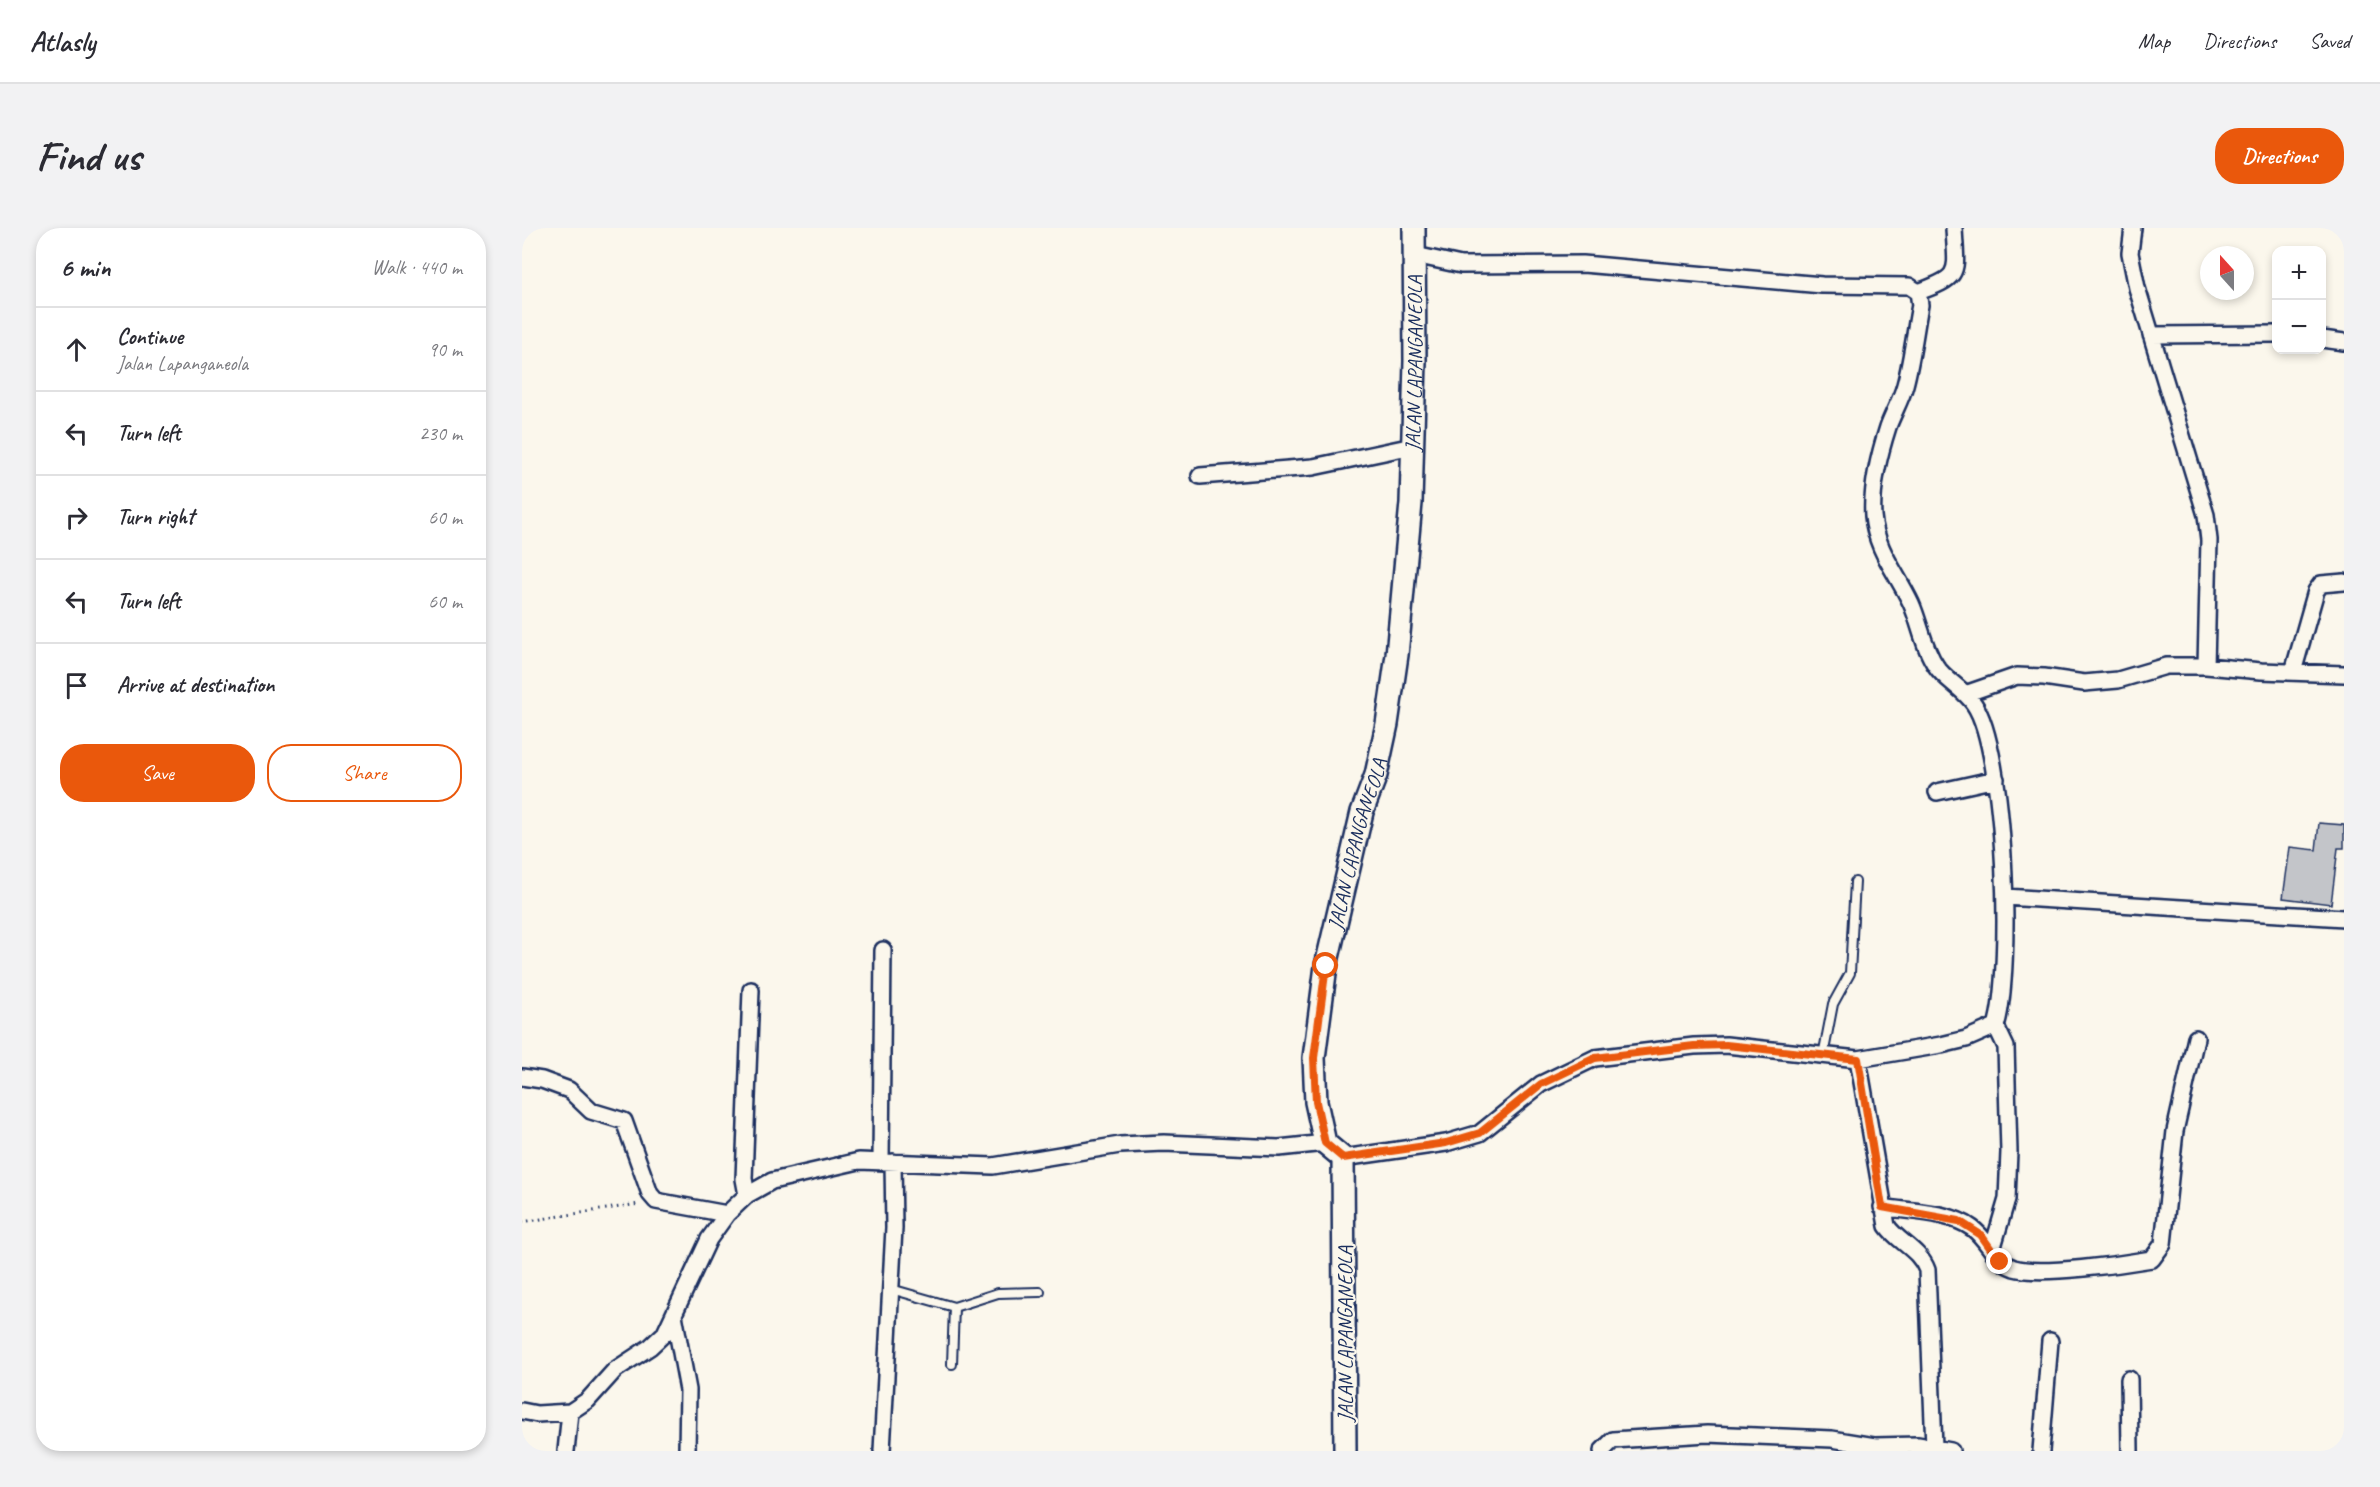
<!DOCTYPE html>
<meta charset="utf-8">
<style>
body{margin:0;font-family:Caveat,sans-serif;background:#f2f2f3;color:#2b2b33}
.controls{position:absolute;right:18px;top:18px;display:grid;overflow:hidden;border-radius:12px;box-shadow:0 3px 9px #0003}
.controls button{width:54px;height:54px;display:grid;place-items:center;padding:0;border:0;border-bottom:2px solid #e1e1e2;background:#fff;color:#2b2b33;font:30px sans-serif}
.compass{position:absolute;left:1678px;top:18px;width:54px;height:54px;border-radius:50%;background:#fff;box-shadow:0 3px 9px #0003;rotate:339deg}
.stop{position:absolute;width:18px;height:18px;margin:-14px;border:4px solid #ea580c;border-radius:50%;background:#fff}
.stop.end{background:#ea580c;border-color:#fff;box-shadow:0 2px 6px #0008}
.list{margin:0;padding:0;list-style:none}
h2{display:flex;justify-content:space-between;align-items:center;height:78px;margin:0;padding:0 24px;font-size:26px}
h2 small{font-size:20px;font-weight:400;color:#7c7c81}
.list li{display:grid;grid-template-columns:39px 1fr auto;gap:18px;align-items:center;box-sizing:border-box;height:84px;padding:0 24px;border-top:2px solid #e1e1e2}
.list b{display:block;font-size:22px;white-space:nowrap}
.list p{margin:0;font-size:20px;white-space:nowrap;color:#7c7c81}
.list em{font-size:20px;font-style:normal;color:#7c7c81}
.actions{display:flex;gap:12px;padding:18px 24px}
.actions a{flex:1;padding:14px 0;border:2px solid #ea580c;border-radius:24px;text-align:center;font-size:21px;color:#ea580c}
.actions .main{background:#ea580c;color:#fff}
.icon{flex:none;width:33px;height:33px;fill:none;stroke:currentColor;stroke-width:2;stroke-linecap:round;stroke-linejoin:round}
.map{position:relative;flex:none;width:1822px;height:1223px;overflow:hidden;border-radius:24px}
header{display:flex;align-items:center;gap:36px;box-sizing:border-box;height:84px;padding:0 30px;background:#fff;border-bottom:2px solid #e1e1e2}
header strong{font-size:28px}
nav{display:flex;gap:33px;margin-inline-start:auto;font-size:21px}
.intro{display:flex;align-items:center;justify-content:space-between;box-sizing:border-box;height:144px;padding:0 36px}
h1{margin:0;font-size:42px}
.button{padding:15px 27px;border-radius:24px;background:#ea580c;color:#fff;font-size:21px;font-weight:700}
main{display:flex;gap:36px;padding:0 36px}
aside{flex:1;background:#fff;border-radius:24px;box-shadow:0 3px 9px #0003}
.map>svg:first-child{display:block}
.building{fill:#c3c5c9;stroke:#1b2f5e;stroke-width:1.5}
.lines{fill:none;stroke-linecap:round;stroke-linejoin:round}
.lane-casing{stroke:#1b2f5e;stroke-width:12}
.street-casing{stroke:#1b2f5e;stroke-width:20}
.secondary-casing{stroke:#1b2f5e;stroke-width:26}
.path{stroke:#1b2f5e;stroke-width:3;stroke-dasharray:1.5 4.5;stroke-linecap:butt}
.lane{stroke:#fbf7ec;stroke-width:8}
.street{stroke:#fbf7ec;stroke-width:15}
.secondary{stroke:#fbf7ec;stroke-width:21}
.route{stroke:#ea580c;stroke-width:8}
.labels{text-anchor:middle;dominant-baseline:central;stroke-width:4.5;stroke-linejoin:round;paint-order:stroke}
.street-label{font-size:21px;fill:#1b2f5e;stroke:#fbf7ec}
</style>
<header>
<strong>Atlasly</strong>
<nav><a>Map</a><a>Directions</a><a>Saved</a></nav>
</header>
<div class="intro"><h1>Find us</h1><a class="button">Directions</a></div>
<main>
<aside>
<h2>6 min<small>Walk · 440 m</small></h2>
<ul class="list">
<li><svg class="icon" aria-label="ahead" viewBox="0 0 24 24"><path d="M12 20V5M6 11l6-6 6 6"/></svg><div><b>Continue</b><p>Jalan Lapanganeola</p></div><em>90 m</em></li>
<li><svg class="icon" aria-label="left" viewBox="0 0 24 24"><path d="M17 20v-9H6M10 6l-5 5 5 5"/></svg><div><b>Turn left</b></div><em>230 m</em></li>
<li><svg class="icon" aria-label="right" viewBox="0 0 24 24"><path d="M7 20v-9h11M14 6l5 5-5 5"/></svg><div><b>Turn right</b></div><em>60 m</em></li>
<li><svg class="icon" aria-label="left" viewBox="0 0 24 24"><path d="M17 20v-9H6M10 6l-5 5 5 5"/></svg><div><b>Turn left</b></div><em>60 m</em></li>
<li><svg class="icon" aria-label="arrive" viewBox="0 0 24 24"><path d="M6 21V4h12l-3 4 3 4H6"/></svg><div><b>Arrive at destination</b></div></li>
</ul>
<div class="actions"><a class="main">Save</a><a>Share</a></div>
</aside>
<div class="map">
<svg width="1822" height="1223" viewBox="0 0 1822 1223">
<rect width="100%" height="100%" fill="#fbf7ec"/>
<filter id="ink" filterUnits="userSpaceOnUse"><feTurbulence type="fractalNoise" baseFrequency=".0167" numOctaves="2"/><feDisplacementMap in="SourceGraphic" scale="12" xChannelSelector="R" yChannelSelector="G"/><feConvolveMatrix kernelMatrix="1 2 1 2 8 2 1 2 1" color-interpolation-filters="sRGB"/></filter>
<g filter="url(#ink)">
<!-- building -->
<path class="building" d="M1797,595L1822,597V620H1816L1809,676L1761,670L1768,619L1794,622Z"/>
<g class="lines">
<!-- lane casing -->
<g class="lane-casing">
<path id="lane" d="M1301,828L1311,776L1328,745L1333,654
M369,1061L432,1079L476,1065L518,1064
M430,1136L432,1079"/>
</g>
<!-- street casing -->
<g class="street-casing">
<path id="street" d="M1611,0L1608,25L1615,60L1684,287L1687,312L1684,438
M1396,64C1441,48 1434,45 1432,0
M1629,107L1754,106
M1800,111L1822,114
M678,248L791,239L891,218
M1771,444L1794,363L1799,356L1822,354
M1443,466L1495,448L1522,449L1562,455L1596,452L1644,438H1684L1739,443L1822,446
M1415,564L1474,551
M1483,669L1822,690
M1336,831L1365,998C1376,1014 1398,1022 1405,1042L1412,1219
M0,849L20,852L47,862L69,883L102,893L128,966L134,973L205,986
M821,930L924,915L958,905L1019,856L1073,830L1172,818L1204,817L1336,831L1419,817L1444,811L1474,798C1491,744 1484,522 1452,476C1442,461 1423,452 1414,438C1401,419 1398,395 1389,375C1375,345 1354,322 1351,288C1349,259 1357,227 1366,199C1371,185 1379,172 1383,157C1390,131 1393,103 1398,77L1396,64L1387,58L1300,57L1061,36L939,37L893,27
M359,934L361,722
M225,967L222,951L229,762
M1360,979C1388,984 1426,983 1450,1000C1467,1012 1471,1033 1492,1040C1518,1048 1601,1036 1630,1031L1641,1016L1653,903L1674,810
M1470,1022L1485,971L1487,924L1484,819L1474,798
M152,1087L166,1162L165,1223
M1607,1151L1608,1223
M0,1183L15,1186L48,1184L66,1172L93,1142L128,1119L143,1105L187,1011L205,986L225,967L250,953L337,933L471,938L598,917L642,915L757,920L803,915
M44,1223L48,1184
M360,1223L372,1000L371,934
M1080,1223L1091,1212L1185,1206L1310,1211L1353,1218L1396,1217L1429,1223
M1519,1223L1528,1113"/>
</g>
<!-- secondary casing -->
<g class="secondary-casing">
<g id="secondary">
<path id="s1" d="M823,1223L821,930L803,915L794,874L792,830L804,738L840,584L854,547L865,496L875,427L889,275L893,133L892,0"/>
</g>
</g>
<!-- path -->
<path class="path" d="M0,994L117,976"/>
<!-- lane -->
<use href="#lane" class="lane"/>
<!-- street -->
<use href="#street" class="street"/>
<!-- secondary -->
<use href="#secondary" class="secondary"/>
</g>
</g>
<g class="lines" filter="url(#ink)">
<!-- route -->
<path class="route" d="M804,738L792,830L794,874L803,915L821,930L924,915L958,905L1019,856L1073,830L1172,818L1204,817L1336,831L1360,979L1437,993L1459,1007L1478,1034"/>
</g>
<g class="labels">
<!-- street labels -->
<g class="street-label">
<text stroke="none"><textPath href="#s1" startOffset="1107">JALAN LAPANGANEOLA</textPath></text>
<text stroke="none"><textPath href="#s1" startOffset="621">JALAN LAPANGANEOLA</textPath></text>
<text transform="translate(823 1106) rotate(-90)">JALAN LAPANGANEOLA</text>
</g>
</g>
</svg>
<div class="controls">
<button>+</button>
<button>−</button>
</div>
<svg class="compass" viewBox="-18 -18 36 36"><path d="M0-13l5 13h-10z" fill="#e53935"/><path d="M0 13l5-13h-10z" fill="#7c7c81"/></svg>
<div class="stop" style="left:804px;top:738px"></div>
<div class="stop end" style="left:1478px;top:1034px"></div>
</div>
</main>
